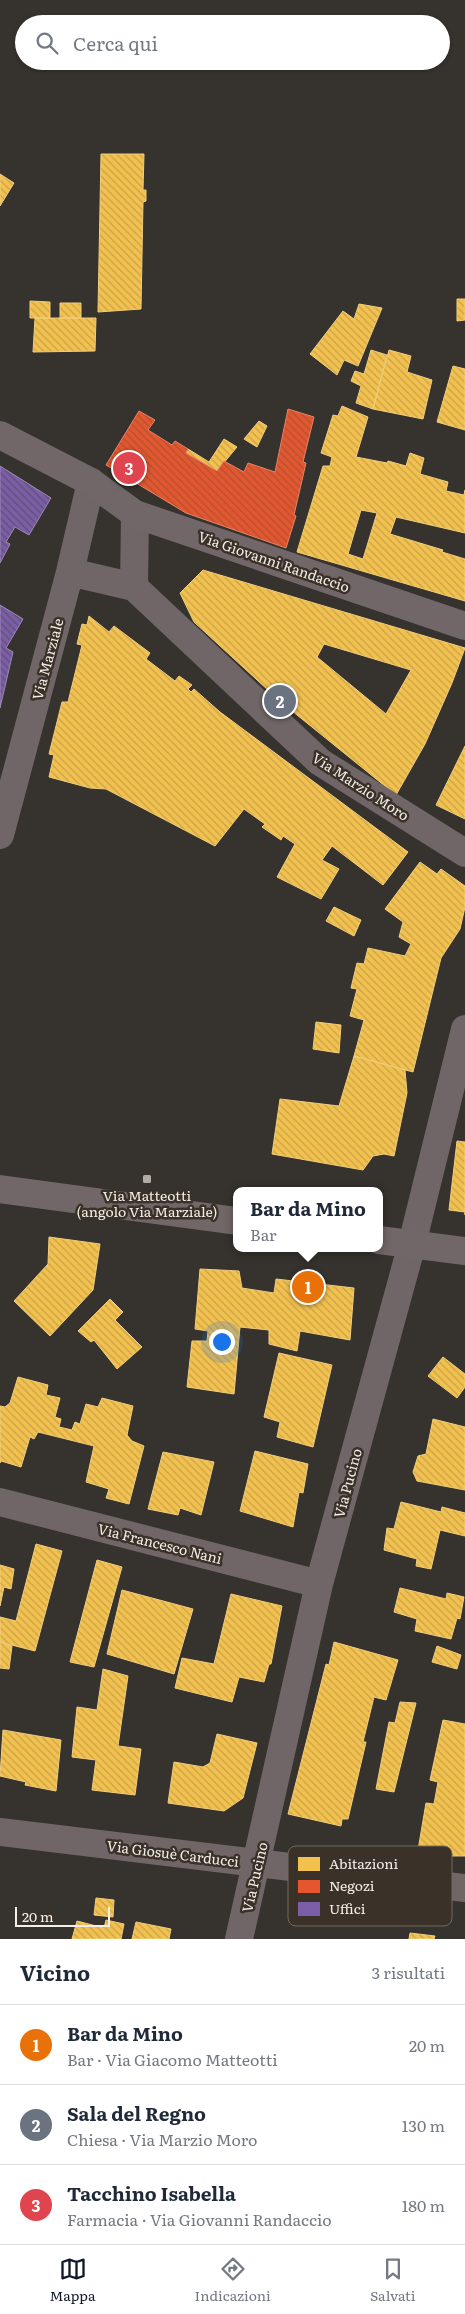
<!DOCTYPE html>
<html lang="it">
<meta charset="utf-8">
<style>
body{margin:0;font-family:Literata,serif;background:#f6f6f7;color:#1f2937}
.scale{position:absolute;left:15px;bottom:12px;width:95px;box-sizing:border-box;padding-left:5px;border:2px solid #f3eee8;border-top:0;font-size:14px;line-height:18px;white-space:nowrap;color:#f3eee8;-webkit-text-stroke:4px #3a3229;paint-order:stroke}
.you{position:absolute;left:221px;top:1341px;width:18px;height:18px;margin:-12px;border:4px solid #fff;border-radius:50%;background:#1a73e8;box-shadow:0 0 0 8px #1a73e833}
.badge{display:grid;place-items:center;width:32px;height:32px;border-radius:50%;background:#111827;color:#fff;font-size:16px;font-weight:700}
.pin{position:absolute;translate:-50% -50%;border:2px solid #fff;box-shadow:0 1px 5px #0006}
.popup{position:absolute;left:233px;top:1187px;width:150px;height:65px;box-sizing:border-box;display:grid;place-content:center;border-radius:10px;background:#fff;filter:drop-shadow(0 1px 4px #0005);font-size:16px;white-space:nowrap;color:#747a83}
.popup b{font-size:19px;color:#1f2937}
.popup::after{content:'';position:absolute;left:50%;top:100%;margin-left:-10px;border:10px solid transparent;border-top-color:#fff}
.list{margin:0;padding:0;list-style:none}
h2{display:flex;justify-content:space-between;align-items:center;height:65px;margin:0;padding:0 20px;font-size:21px}
h2 small{font-size:16px;font-weight:400;color:#747a83}
.list li{display:grid;grid-template-columns:32px 1fr auto;gap:15px;align-items:center;box-sizing:border-box;height:80px;padding:0 20px;border-top:1px solid #e0e1e3}
.list b{display:block;font-size:19px;white-space:nowrap}
.list p{margin:0;font-size:16px;white-space:nowrap;color:#747a83}
.list em{font-size:16px;font-style:normal;color:#747a83}
.icon{flex:none;width:28px;height:28px;fill:none;stroke:currentColor;stroke-width:2;stroke-linecap:round;stroke-linejoin:round}
.map{position:relative;flex:none;width:465px;height:1939px;overflow:hidden}
.search{position:absolute;background:#fff;box-shadow:0 1px 4px #0004;left:15px;right:15px;top:15px;height:55px;display:flex;align-items:center;gap:12px;box-sizing:border-box;padding:0 18px;border-radius:28px;color:#747a83;font-size:19px}
.sheet{height:305px;background:#fff}
nav{display:flex;justify-content:space-around;align-items:center;box-sizing:border-box;height:70px;border-top:1px solid #e0e1e3;background:#fff;font-size:14px;color:#747a83}
nav a{display:grid;justify-items:center;gap:2px}
nav .on{color:#111827}
.map>svg:first-child{display:block}
.homes{fill:url(#homes-back-hatch);stroke:#f2ce7c;fill-rule:evenodd}
.shops{fill:url(#shops-back-hatch);stroke:#e88466}
.offices{fill:url(#offices-back-hatch);stroke:#9f89ba}
.lines{fill:none;stroke-linecap:round;stroke-linejoin:round}
.street{stroke:#706567;stroke-width:28}
.secondary{stroke:#726768;stroke-width:28}
.poi-dot{fill:#b1aca7;stroke:#3a3229;stroke-width:2}
.labels{text-anchor:middle;dominant-baseline:central;stroke-width:5;stroke-linejoin:round;paint-order:stroke}
.street-label{font-size:14px;fill:#f3eee8;stroke:#3a3229}
.poi-label{font-size:14px;fill:#f3eee8;stroke:#3a3229}
.key{fill:#3a3229;stroke:#726a62;stroke-width:1}
.key-label{font-size:14px;fill:#f3eee8}
</style>
<div class="map">
<svg width="465" height="1939" viewBox="0 0 465 1939">
<defs>
<pattern id="homes-back-hatch" width="6" height="6" patternUnits="userSpaceOnUse" patternTransform="scale(1.25)"><rect width="6" height="6" fill="#f2c14e"/><path d="M-1 5l2 2M0 0l6 6M5-1l2 2" fill="none" stroke="#c8a24c"/></pattern>
<pattern id="shops-back-hatch" width="6" height="6" patternUnits="userSpaceOnUse" patternTransform="scale(1.25)"><rect width="6" height="6" fill="#e4572e"/><path d="M-1 5l2 2M0 0l6 6M5-1l2 2" fill="none" stroke="#ae5136"/></pattern>
<pattern id="offices-back-hatch" width="6" height="6" patternUnits="userSpaceOnUse" patternTransform="scale(1.25)"><rect width="6" height="6" fill="#7b5ea7"/><path d="M-1 5l2 2M0 0l6 6M5-1l2 2" fill="none" stroke="#605172"/></pattern>
</defs>
<rect width="100%" height="100%" fill="#36322d"/>
<!-- homes -->
<path class="homes" d="M101,154H144L143,190H146V201L143,202L141,309L98,312Z
M0,174L14,183L0,206Z
M457,299H465V320L457,321Z
M30,301L50,302V318H30Z
M60,303H81V318H60Z
M359,304L382,308L358,366L344,360L337,375L310,354L343,311L354,319Z
M35,318H96L95,351L33,352Z
M371,350L387,355L373,409L356,403L361,386L351,381L355,371L364,374Z
M389,350L411,356L407,372L432,380L423,419L373,409Z
M453,366L465,369V430L437,422Z
M342,406L368,417L356,457L387,463L388,461L406,466L410,453L424,458L420,474L448,482L446,491L464,495L465,490V533L396,517L390,534L443,550L442,552L465,559V601L297,552L323,466H330L332,457L321,453L333,415L338,416ZM361,510L377,513L363,559L348,554Z
M259,421L267,426L257,447L244,439Z
M224,439L237,447L217,471L186,453L188,449L209,462Z
M203,570L465,648L452,683L425,744L396,795L281,702L194,622L180,593ZM324,644L411,670L386,714L317,657Z
M89,616L109,632L114,626L150,653L146,659L175,681L179,676L192,685L188,689L191,692L194,689L220,712L408,852L383,885L332,846L322,860L339,869L321,899L277,877L295,844L283,836L281,840L262,827L265,824L244,809L215,846L106,789L90,788L49,777L54,755L49,754L62,702H68L82,645L77,644L82,624L87,625Z
M465,746V819L436,805Z
M420,862L437,874L441,869L465,886V907L460,929L441,958L413,1072L354,1056L364,1020L350,1016L357,989L351,988L357,963L364,964L368,948L405,956L411,944L399,937L403,922L385,909Z
M334,907L361,920L354,936L326,921Z
M316,1022L341,1025L339,1053L313,1049Z
M354,1056L405,1070L407,1093L394,1156L384,1154L373,1156L363,1170L272,1154L280,1099L339,1106Z
M457,1141L465,1142V1215V1212L449,1210Z
M49,1237L100,1244L93,1290L50,1336L14,1301L48,1264Z
M200,1269L239,1271L242,1288L274,1293L276,1279L354,1288L350,1340L300,1331L297,1351L269,1344V1330L240,1327L234,1394L187,1387L192,1341H207L208,1331L195,1329Z
M110,1299L123,1312L115,1320L142,1347L117,1369L94,1340L91,1342L78,1331Z
M279,1353L332,1365L313,1447L277,1437L280,1422L264,1417Z
M443,1357L465,1374V1387L457,1398L428,1376Z
M18,1377L48,1385L46,1395L60,1398L55,1417L61,1419L59,1427L72,1430L75,1422L80,1424L86,1404L98,1407L102,1398L133,1406L127,1435L132,1441L144,1446L129,1504L106,1498L109,1489L86,1482L94,1446L38,1432L34,1439L30,1437L21,1467L1,1461L0,1463V1406L5,1407L10,1403Z
M433,1419L465,1427V1490L417,1481L413,1472L418,1456L426,1454Z
M255,1451L308,1464L303,1493L299,1492L293,1527L240,1511Z
M163,1452L214,1462L201,1515L180,1508L178,1515L148,1509Z
M401,1502L441,1512L442,1507L465,1513V1536L440,1530L431,1569L416,1566L417,1559L384,1550L387,1528L394,1529Z
M36,1544L62,1551L35,1651L0,1642V1617L16,1621Z
M97,1560L122,1567L94,1667L70,1662Z
M0,1565L14,1569L11,1589L4,1587L0,1606Z
M400,1588L446,1599L447,1593L464,1597L460,1619L457,1618L451,1639L415,1631L417,1619L394,1612Z
M122,1590L193,1609L174,1674L107,1654Z
M231,1594L282,1606L271,1664H269L264,1682L239,1677L232,1702L175,1688L182,1658L214,1664Z
M0,1642L12,1646L9,1669L0,1668Z
M334,1642L398,1660L386,1700L374,1697L363,1742H366L348,1819H342L341,1826L288,1814L326,1664L329,1665Z
M437,1646L461,1655L457,1669L432,1662Z
M103,1669L128,1676L118,1746L141,1749L135,1795L92,1790L96,1760L72,1757L77,1707L97,1710Z
M400,1702L416,1703L394,1792L376,1789L389,1722L395,1723Z
M443,1720L465,1724V1856H417L426,1803L434,1804L438,1782L430,1780Z
M3,1730L61,1740L56,1791L25,1785L26,1782L0,1776Z
M217,1734L257,1743L243,1798L224,1811L168,1803L174,1762L203,1767L210,1763Z
M96,1898L114,1900L113,1917L94,1915Z
M106,1920L124,1924L121,1939H72L77,1921L104,1928Z
M136,1922L171,1929L169,1939H132Z
M410,1933L435,1936L434,1939H409Z"/>
<!-- shops -->
<path class="shops" d="M288,409L314,417L303,462L306,463L294,515L296,516L286,548L186,513L106,465L139,411L155,420L148,430L172,445L175,441L188,449L186,453L217,471L224,461L244,472L248,463L275,472Z"/>
<!-- offices -->
<path class="offices" d="M0,466L51,498L29,535L15,527L6,542L10,544L0,563Z
M0,605L23,619L6,648L13,652L0,708Z"/>
<g class="lines">
<!-- street -->
<path class="street" d="M135,514L134,587L320,762L465,853
M70,572L134,587
M0,835L70,572L91,482
M0,1502L319,1584
M0,1832L465,1888
M239,1939L319,1584L412,1244L465,1029"/>
<!-- secondary -->
<path class="secondary" d="M0,435L91,482L135,514L465,626
M0,1189L237,1221
M379,1240L465,1251"/>
</g>
<!-- markers -->
<rect class="poi-dot" x="142" y="1174" width="10" height="10" rx="2.5"/>
<g class="labels">
<!-- street labels -->
<g class="street-label">
<text transform="translate(274 561) rotate(19)">Via Giovanni Randaccio</text>
<text transform="translate(47 659) rotate(-75)">Via Marziale</text>
<text transform="translate(361 786) rotate(33)">Via Marzio Moro</text>
<text transform="translate(347 1483) rotate(-75)">Via Pucino</text>
<text transform="translate(160 1543) rotate(14)">Via Francesco Nani</text>
<text transform="translate(173 1853) rotate(7)">Via Giosuè Carducci</text>
<text transform="translate(254 1877) rotate(-77)">Via Pucino</text>
</g>
<!-- poi labels -->
<g class="poi-label">
<text x="147" y="1195">Via Matteotti<tspan x="147" dy="16">(angolo Via Marziale)</tspan></text>
</g>
</g>
<!-- legend -->
<rect x="288" y="1846" width="164" height="80" rx="8" class="key"/>
<rect x="298" y="1857" width="22" height="14" fill="#f2c14e"/>
<rect x="298" y="1880" width="22" height="13" fill="#e4572e"/>
<rect x="298" y="1902" width="22" height="14" fill="#7b5ea7"/>
<g class="key-label">
<text x="329" y="1869">Abitazioni</text>
<text x="329" y="1891">Negozi</text>
<text x="329" y="1914">Uffici</text>
</g>
</svg>
<div class="scale">20 m</div>
<div class="you"></div>
<div class="pin badge" style="left:308px;top:1287px;background:#e8710a">1</div>
<div class="popup"><b>Bar da Mino</b>Bar</div>
<div class="pin badge" style="left:280px;top:701px;background:#6b7280">2</div>
<div class="pin badge" style="left:129px;top:468px;background:#e0444e">3</div>
<div class="search"><svg class="icon" aria-label="search" viewBox="0 0 24 24"><circle cx="10" cy="10" r="6"/><path d="M15 15l6 6"/></svg>Cerca qui</div>
</div>
<section class="sheet">
<h2>Vicino<small>3 risultati</small></h2>
<ul class="list">
<li><span class="badge" style="background:#e8710a">1</span><div><b>Bar da Mino</b><p>Bar · Via Giacomo Matteotti</p></div><em>20 m</em></li>
<li><span class="badge" style="background:#6b7280">2</span><div><b>Sala del Regno</b><p>Chiesa · Via Marzio Moro</p></div><em>130 m</em></li>
<li><span class="badge" style="background:#e0444e">3</span><div><b>Tacchino Isabella</b><p>Farmacia · Via Giovanni Randaccio</p></div><em>180 m</em></li>
</ul>
</section>
<nav>
<a class="on"><svg class="icon" aria-label="map" viewBox="0 0 24 24"><path d="M3 6l6-2 6 2 6-2v14l-6 2-6-2-6 2zM9 4v14M15 6v14"/></svg>Mappa</a>
<a><svg class="icon" aria-label="directions" viewBox="0 0 24 24"><path d="M12 3l9 9-9 9-9-9zM9 14v-3h6M13 9l2 2-2 2"/></svg>Indicazioni</a>
<a><svg class="icon" aria-label="saved" viewBox="0 0 24 24"><path d="M7 4h10v16l-5-4-5 4z"/></svg>Salvati</a>
</nav>
